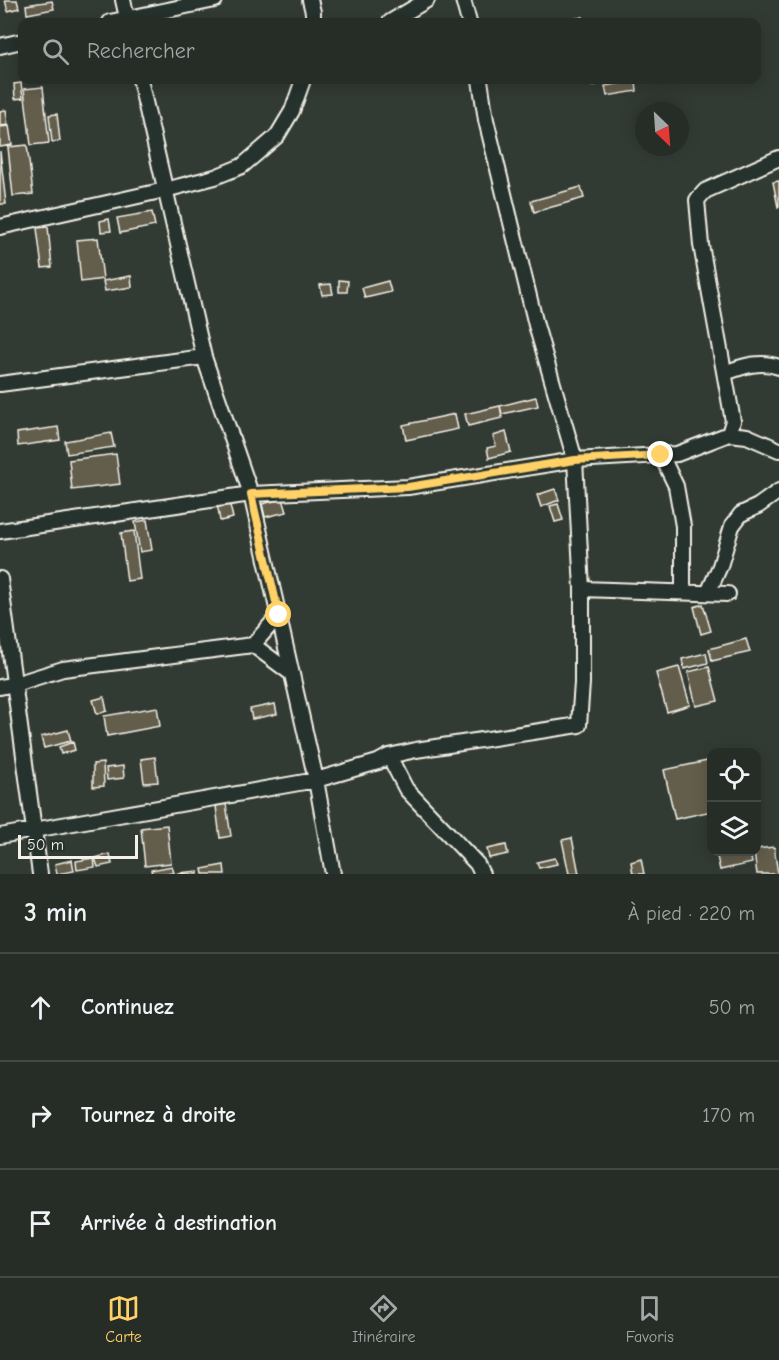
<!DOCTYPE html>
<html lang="fr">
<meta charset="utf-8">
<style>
body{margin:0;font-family:"Comic Neue",sans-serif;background:#2e342e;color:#f1f3f6}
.controls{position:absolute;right:18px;bottom:18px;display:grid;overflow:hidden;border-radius:12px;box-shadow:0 3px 15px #0003}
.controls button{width:54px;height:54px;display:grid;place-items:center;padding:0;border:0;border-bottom:2px solid #424843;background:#262c26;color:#f1f3f6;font:30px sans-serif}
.compass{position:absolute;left:635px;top:102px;width:54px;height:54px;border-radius:50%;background:#262c26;box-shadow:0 3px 15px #0003;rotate:155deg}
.scale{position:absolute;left:18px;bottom:15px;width:120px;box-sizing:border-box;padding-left:6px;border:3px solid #f4f1e8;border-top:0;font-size:16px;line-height:21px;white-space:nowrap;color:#f4f1e8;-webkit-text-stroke:4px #26332d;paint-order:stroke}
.stop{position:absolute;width:18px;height:18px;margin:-14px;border:4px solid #ffd166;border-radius:50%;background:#fff}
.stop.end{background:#ffd166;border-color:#fff;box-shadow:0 2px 6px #0008}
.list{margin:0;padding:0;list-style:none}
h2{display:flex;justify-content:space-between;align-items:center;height:78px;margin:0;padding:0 24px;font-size:26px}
h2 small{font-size:20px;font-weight:400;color:#a4a7a7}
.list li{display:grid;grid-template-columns:39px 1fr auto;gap:18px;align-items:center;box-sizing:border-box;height:108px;padding:0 24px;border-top:2px solid #424843}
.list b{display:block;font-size:22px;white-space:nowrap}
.list em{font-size:20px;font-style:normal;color:#a4a7a7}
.icon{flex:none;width:33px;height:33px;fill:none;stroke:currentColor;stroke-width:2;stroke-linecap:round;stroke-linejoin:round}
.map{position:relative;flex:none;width:779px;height:874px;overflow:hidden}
.search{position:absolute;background:#262c26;box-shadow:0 3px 15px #0003;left:18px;right:18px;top:18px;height:66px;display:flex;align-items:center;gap:15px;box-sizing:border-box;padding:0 21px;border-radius:12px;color:#a4a7a7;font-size:22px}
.sheet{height:402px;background:#262c26}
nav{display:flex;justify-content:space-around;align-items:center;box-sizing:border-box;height:84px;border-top:2px solid #424843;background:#262c26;font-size:16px;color:#a4a7a7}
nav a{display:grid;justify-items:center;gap:3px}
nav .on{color:#ffd166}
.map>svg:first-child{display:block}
.building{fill:#635d4b;stroke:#f4f1e8;stroke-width:1.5}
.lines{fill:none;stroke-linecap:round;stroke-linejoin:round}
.street-casing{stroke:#f4f1e8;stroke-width:18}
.street{stroke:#26332d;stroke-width:14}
.route{stroke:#ffd166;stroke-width:8}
</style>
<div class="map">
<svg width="779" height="874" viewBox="0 0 779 874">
<rect width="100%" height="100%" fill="#323b33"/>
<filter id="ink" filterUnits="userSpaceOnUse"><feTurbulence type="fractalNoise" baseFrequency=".0167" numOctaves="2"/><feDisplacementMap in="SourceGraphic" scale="12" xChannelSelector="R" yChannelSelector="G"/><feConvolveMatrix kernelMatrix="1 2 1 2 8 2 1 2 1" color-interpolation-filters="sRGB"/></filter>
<g filter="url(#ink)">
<!-- building -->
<path class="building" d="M5,0H17L19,8L8,11Z
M52,1L54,9L27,14L26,5Z
M583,17L584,22H557Z
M589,80H603L604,83L591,86Z
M636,81L637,91L607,96L605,86Z
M21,83L23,98L15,99L14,84Z
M43,87L49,143L31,145L24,89Z
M6,110L8,125L0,126V111Z
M57,114L60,141L52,142L49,115Z
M9,126L12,145L0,147V127Z
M27,145L33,194L13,196L8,147Z
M0,151L6,204H0Z
M779,181V206L778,207L773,182Z
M581,187L584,198L534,212L531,201Z
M152,212L155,226L120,233L117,218Z
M109,219L111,231L101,232L100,221Z
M48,227L52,267L42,268L37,228Z
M98,238L103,279L81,282L77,240Z
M131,276L132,287L105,291L103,281Z
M339,280L348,281L347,292H339Z
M388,281L391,292L365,298L362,288Z
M331,284L333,294L322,295L320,285Z
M536,397L538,406L502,414L500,406Z
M500,406L502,418L468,426L465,414Z
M455,414L458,429L406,440L403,425Z
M58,427L60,440L18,446L17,433Z
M506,432L511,452L489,458L487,448L496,446L493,436Z
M111,433L114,447L67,454L65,441Z
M116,454L120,484L72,490L69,460Z
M555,489L559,500L541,507L537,495Z
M283,499L287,512L265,517L262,504Z
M229,501L233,518L220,521L217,503Z
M558,504L563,520L555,522L550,506Z
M147,520L152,550L140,552L135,522Z
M134,531L140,579L127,581L121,533Z
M703,604L711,631L701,634L694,607Z
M746,639L750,652L712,661L709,649Z
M706,653L708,663L684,669L682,659Z
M679,667L690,705L667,712L656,673Z
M709,667L718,701L696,706L688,672Z
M104,697L107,711L97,714L93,700Z
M275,704L277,714L252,719L250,709Z
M157,707L160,726L107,736L104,716Z
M68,730L71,741L44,748L41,737Z
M73,742L75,750L61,754L59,747Z
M155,757L158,782L144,783L141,759Z
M712,760V811L675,819L664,770Z
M103,763L104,786L93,787V764Z
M123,766L124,778L107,780L106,768Z
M226,804L231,836L220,838L216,806Z
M167,825L171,863L145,866L141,828Z
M572,838L579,874H569L562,840Z
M506,845L508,854L489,858L487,849Z
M774,847L778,874H757L754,852H756V849Z
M716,852H728L729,855L750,852L752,863L720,870Z
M110,854L112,864L98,867L95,858Z
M94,858L95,867L77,870L76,861Z
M555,858L557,864L539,868L537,862Z
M641,859L644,874H633L631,862Z
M72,860L74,871L57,874L55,864Z
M224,865L225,874H203L202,869Z
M172,866L174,873L152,874L151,870Z
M198,871V874H179L178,873Z"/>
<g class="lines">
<!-- street casing -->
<g class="street-casing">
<path id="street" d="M123,0L128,22
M310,0L313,12V22
M463,0L469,22
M110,22L215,0
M390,22L427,0
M0,46L22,41
M140,80L204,357L251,494L316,780L333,874
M0,227L165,190L215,177L242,166L277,136L292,111L303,80
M725,373C743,366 761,360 779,367
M0,384L204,357
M729,434L733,421L701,245L697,200L705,191L779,158
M661,455L677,454L729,434L747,436L779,450
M0,531L251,494L408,487L575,460L661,455L676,486L683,526V592
M0,579L40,874
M582,589L728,594
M708,593L720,566L732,526L741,514L758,506L779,491
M253,645L279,615
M0,687L15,684L63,669L253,645L292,674
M389,756L406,789L477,864L482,874
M0,836L316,780L378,762L389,756L416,750L579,725L582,683V589L575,460L536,325L486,120L480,80"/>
</g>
<!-- street -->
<use href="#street" class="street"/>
</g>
</g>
<g class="lines" filter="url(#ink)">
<!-- route -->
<path class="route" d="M279,615L251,494L408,487L575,460L661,455"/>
</g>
</svg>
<div class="controls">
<button><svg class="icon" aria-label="locate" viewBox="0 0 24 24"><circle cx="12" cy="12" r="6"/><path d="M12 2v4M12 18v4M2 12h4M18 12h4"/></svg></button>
<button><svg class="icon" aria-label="layers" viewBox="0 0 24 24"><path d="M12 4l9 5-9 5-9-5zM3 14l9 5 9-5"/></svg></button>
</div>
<svg class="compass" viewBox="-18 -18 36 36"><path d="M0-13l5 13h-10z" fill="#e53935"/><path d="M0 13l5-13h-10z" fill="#a4a7a7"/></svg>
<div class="scale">50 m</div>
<div class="stop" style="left:279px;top:615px"></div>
<div class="stop end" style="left:661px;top:455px"></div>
<div class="search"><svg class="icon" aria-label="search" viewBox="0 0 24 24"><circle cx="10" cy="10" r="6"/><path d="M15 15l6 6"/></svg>Rechercher</div>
</div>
<section class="sheet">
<h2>3 min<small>À pied · 220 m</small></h2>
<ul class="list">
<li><svg class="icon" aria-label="ahead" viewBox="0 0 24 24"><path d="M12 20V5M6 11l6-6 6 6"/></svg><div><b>Continuez</b></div><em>50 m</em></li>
<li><svg class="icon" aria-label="right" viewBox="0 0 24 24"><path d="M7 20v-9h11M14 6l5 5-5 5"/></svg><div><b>Tournez à droite</b></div><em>170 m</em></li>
<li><svg class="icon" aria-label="arrive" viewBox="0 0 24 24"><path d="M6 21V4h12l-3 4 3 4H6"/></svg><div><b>Arrivée à destination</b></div></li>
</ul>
</section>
<nav>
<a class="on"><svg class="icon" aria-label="map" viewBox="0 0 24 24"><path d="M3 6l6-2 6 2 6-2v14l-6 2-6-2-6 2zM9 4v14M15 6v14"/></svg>Carte</a>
<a><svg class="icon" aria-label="directions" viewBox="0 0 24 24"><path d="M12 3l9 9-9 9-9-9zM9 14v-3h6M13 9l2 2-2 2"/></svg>Itinéraire</a>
<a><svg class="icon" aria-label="saved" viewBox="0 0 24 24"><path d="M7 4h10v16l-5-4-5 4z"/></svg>Favoris</a>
</nav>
